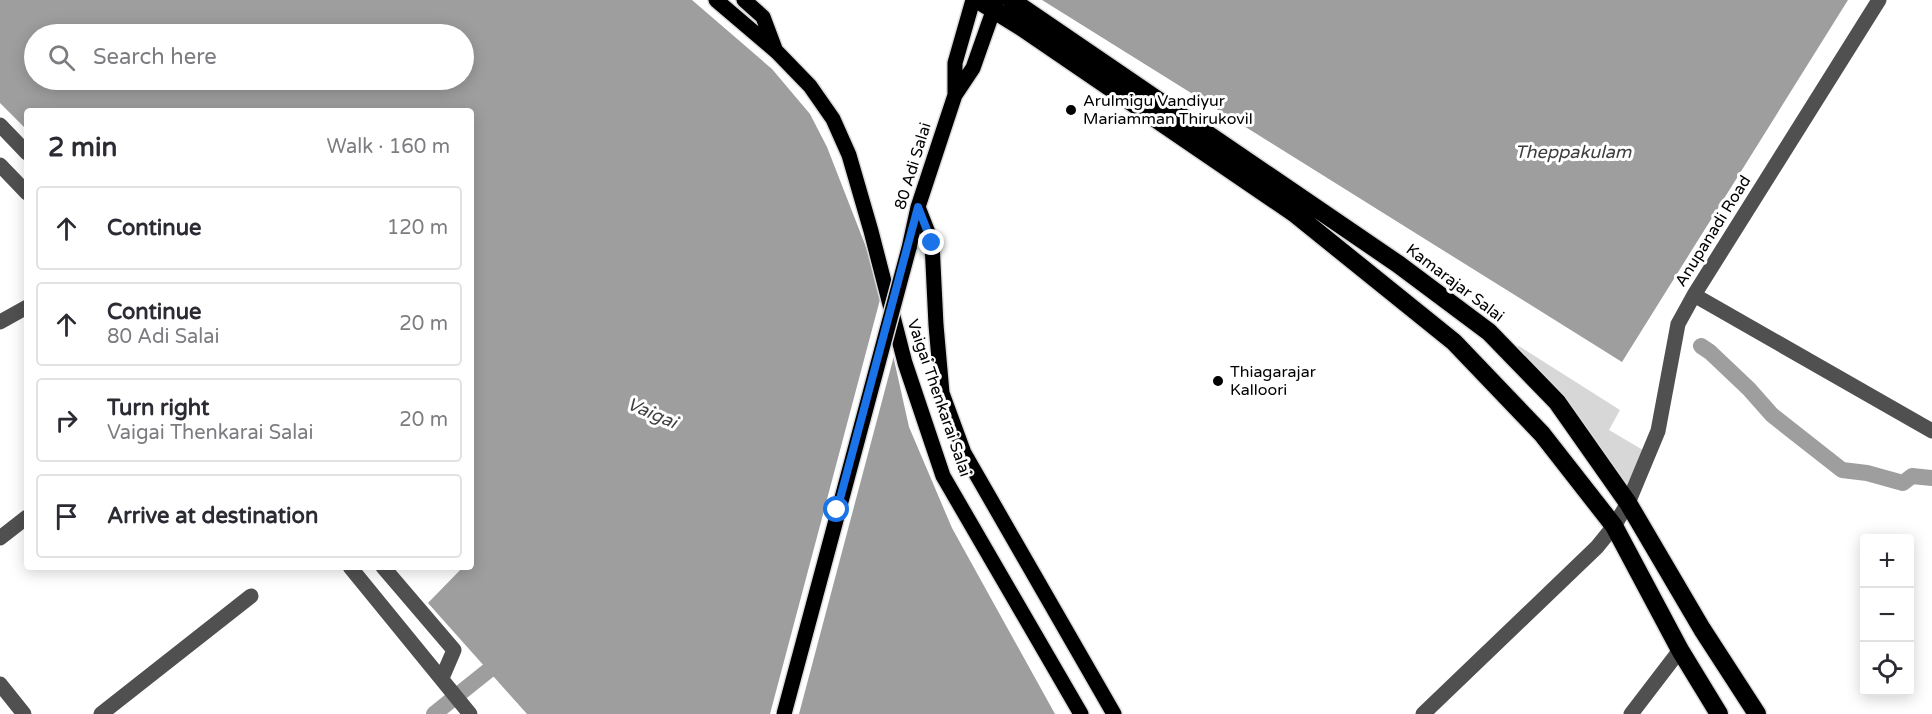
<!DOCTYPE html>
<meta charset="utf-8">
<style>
body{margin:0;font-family:"Varela Round",sans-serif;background:#f7f7f7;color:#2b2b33}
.controls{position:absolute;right:18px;bottom:18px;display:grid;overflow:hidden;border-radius:6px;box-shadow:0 3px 15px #0003}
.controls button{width:54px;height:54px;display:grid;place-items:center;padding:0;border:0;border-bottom:2px solid #e1e1e2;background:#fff;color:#2b2b33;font:30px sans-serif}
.stop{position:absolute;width:18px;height:18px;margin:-14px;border:4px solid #1a73e8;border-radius:50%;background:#fff}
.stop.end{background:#1a73e8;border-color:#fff;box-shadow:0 2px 6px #0008}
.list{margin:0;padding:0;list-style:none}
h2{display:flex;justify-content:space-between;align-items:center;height:78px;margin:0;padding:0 24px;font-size:26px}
h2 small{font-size:20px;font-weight:400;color:#7c7c81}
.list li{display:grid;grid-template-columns:39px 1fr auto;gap:18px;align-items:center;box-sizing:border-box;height:84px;margin:0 12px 12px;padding:0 12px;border:2px solid #e1e1e2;border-radius:6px}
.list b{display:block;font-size:22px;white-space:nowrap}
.list p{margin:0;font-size:20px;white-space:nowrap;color:#7c7c81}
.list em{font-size:20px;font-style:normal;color:#7c7c81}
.icon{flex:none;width:33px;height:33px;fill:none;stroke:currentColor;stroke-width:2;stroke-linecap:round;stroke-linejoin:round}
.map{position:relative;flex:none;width:1932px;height:714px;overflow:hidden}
.search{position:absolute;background:#fff;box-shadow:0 3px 15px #0003;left:24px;top:24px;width:450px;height:66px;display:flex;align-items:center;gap:15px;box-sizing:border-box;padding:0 21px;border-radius:33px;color:#7c7c81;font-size:22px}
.panel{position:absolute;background:#fff;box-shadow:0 3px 15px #0003;left:24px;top:108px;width:450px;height:462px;border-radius:6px}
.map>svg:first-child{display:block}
.green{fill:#d7d7d7}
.water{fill:#9e9e9e;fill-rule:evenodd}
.pier{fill:#fff}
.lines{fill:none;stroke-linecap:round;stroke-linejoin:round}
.canal{stroke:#9e9e9e;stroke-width:16}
.major-casing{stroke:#dbdbdb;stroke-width:18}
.highway-casing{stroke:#dbdbdb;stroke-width:21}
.minor{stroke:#505050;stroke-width:15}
.major{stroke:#000;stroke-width:15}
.highway{stroke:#000;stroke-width:18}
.major-bridge-casing{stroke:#dbdbdb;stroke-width:18;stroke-linecap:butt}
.major-bridge{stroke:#000;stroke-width:15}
.route{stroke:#1a73e8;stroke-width:8}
.poi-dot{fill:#000;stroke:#fff;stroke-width:2}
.labels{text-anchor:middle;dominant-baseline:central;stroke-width:6;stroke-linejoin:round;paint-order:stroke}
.poi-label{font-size:16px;fill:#000;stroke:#fff;text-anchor:start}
.street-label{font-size:16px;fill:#000;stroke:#fff}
.water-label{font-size:18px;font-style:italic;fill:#3f3f3f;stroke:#fff}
</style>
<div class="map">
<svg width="1932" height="714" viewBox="0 0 1932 714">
<rect width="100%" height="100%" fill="#fff"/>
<!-- green -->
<path class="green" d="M1519,346L1620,410L1609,430L1643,450L1632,482L1624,488L1516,347Z"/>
<!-- water -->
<path class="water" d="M0,0H692L772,69L810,114L827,147L873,265L909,427L952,528L1055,714H527L428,603L463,567H471V111H27V130L0,103ZM34,34H464V80H34Z
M1042,0H1848L1622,362Z"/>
<!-- pier -->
<path class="pier" d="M882,292L895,352L799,714H770Z"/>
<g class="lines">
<!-- canal -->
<path class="canal" d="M1701,346L1710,352L1749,389L1772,415L1842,470L1867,473L1903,483L1912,476L1932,478
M434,714L489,670L504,655"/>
<!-- major casing -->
<g class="major-casing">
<path id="major" d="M716,0L777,52L810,86L833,119L849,155L871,231L905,363L943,476L1081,714
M744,0L763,17L775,49
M955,95V63L973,0
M918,207L932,243L936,325L942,393L964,453L1114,714
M909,248L918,207L955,95L973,68L997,0"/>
</g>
<!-- highway casing -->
<g class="highway-casing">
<path id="highway" d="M978,0L1023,28L1294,213L1454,342L1542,434L1614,526L1680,650L1719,714
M1011,0L1398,264L1489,332L1557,402L1628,503L1702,629L1757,714"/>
</g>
<!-- minor -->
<path class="minor" d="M0,125L27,153
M0,165L27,193
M1694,295L1932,431
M0,322L27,307
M0,538L27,517
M350,567L470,714
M383,567L454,650L442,678
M0,684L24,714
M101,714L251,596
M1423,714L1597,547L1614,526L1628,503L1658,431L1678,324L1694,295L1879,0
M1631,714L1680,650"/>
<!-- major -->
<use href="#major" class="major"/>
<!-- highway -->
<use href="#highway" class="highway"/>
<!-- major-bridge casing -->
<g class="major-bridge-casing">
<path id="major-bridge" d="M784,714L909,248"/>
</g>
<!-- major-bridge -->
<use href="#major-bridge" class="major-bridge"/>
</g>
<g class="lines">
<!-- route -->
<path class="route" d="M837,510L918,207L932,243"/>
</g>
<!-- markers -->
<g class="poi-dot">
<circle cx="1071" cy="110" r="6"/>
<circle cx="1218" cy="381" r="6"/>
</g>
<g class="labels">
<!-- poi labels -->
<g class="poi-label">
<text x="1083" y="101">Arulmigu Vandiyur<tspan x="1083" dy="18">Mariamman Thirukovil</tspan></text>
<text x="1230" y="372">Thiagarajar<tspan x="1230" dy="18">Kalloori</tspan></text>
</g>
<!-- street labels -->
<g class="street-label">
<text transform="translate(913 166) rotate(-73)">80 Adi Salai</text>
<text transform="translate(1713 231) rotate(-58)">Anupanadi Road</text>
<text transform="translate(1455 283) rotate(37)">Kamarajar Salai</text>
<text transform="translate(939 398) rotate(71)">Vaigai Thenkarai Salai</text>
</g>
<!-- water labels -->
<g class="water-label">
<text x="1573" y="152">Theppakulam</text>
<text transform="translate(652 413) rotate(23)">Vaigai</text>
</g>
</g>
</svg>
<div class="controls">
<button>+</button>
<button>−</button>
<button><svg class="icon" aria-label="locate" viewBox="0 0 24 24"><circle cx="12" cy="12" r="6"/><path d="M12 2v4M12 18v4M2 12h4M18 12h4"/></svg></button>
</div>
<div class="stop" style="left:837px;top:510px"></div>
<div class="stop end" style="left:932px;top:243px"></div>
<div class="search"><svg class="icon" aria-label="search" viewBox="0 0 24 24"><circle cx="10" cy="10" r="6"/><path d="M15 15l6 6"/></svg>Search here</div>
<section class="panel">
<h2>2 min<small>Walk · 160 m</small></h2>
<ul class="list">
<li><svg class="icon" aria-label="ahead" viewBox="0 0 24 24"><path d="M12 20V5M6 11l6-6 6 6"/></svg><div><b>Continue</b></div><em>120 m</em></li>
<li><svg class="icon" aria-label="ahead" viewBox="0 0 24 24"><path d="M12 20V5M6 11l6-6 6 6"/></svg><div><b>Continue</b><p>80 Adi Salai</p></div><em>20 m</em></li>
<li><svg class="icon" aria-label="right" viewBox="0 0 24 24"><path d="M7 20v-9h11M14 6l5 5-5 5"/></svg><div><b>Turn right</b><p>Vaigai Thenkarai Salai</p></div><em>20 m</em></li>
<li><svg class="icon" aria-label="arrive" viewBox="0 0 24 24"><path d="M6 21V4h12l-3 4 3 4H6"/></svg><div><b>Arrive at destination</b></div></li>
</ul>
</section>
</div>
